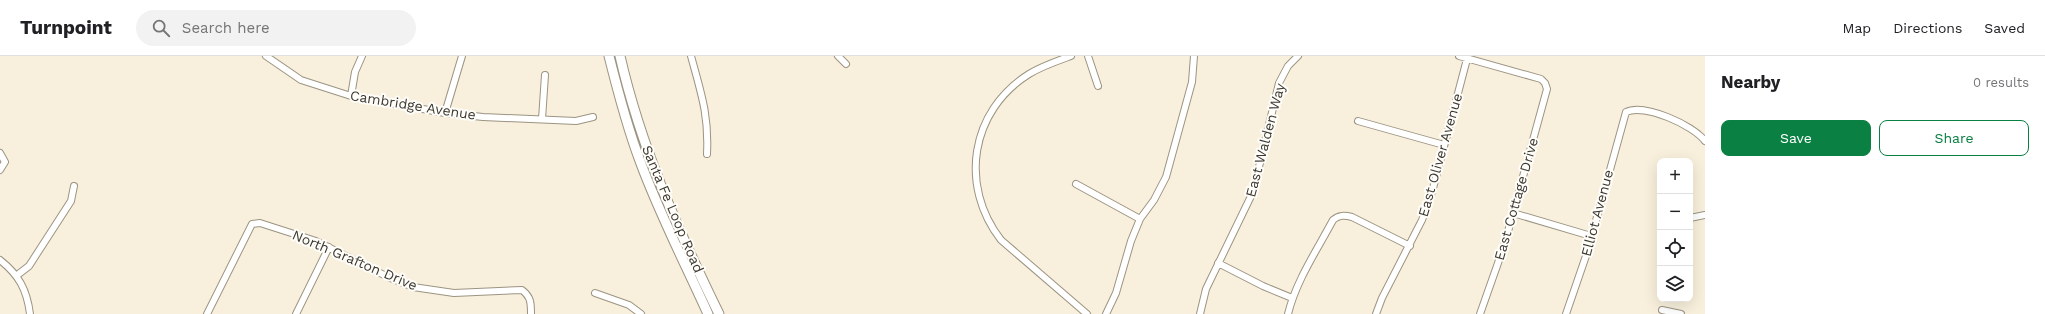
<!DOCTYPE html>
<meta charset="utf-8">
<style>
body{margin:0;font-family:"Work Sans",sans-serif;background:#f2f2f2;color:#202124}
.controls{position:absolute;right:12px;bottom:12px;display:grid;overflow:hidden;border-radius:8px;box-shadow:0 4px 16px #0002}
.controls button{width:36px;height:36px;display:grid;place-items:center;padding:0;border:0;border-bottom:1px solid #e0e0e0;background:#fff;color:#202124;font:20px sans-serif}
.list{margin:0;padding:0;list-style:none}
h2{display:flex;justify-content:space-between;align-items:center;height:52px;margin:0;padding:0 16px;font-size:17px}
h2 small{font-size:13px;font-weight:400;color:#757577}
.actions{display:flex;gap:8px;padding:12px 16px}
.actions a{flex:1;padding:9px 0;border:1px solid #0b8043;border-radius:8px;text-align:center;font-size:14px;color:#0b8043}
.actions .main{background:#0b8043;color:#fff}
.icon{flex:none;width:22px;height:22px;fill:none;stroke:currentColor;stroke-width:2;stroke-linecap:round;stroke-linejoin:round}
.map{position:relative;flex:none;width:1705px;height:258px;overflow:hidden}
header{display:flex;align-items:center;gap:24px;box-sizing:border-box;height:56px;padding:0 20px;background:#fff;border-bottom:1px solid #e0e0e0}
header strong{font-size:19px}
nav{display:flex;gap:22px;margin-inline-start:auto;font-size:14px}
.search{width:280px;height:36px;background:#f2f2f2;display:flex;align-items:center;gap:10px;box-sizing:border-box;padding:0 14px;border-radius:22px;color:#757577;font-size:15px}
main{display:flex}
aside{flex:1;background:#fff}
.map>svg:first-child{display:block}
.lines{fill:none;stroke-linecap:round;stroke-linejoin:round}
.minor-casing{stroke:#9c9482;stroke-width:8}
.secondary-casing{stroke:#9c9482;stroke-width:11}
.minor{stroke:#fff;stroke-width:6}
.secondary{stroke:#fff;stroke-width:9}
.labels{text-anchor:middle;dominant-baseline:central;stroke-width:4;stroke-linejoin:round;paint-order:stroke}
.street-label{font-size:14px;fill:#3b3830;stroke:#fffdf9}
</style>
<header>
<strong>Turnpoint</strong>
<div class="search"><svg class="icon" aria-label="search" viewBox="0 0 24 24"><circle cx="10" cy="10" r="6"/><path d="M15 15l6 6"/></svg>Search here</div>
<nav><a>Map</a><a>Directions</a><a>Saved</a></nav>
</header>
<main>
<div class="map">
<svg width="1705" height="258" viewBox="0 0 1705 258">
<rect width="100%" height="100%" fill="#f8f0dc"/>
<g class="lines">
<!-- minor casing -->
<g class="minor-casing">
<path id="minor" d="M266,0L301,24L351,40L445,57L483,61L576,65L593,61
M691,0C701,37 709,59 707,98
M838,0L846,8
M1071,0C1057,5 1042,10 1029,18C970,55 959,130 1001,184L1087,258
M1088,0L1098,30
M1459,0L1541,23L1545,27L1547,33L1504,190L1480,258
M351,40L355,16L362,0
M445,57L462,0
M542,63L545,19
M1358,65L1444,89
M0,97L5,106L0,114
M1076,128L1140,163
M1513,157L1591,180
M1690,162L1705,159
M0,204C19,219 27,234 30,258
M1218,207L1263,230L1292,242
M16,220L29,210L71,145L74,130
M595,237L629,249L641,258
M1662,254L1681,258
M207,258L252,168L260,167L316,185L388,221L413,231L454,237L522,234C531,241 531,247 531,258
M296,258L329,191
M1106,258L1116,237L1131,185L1140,163L1154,144L1166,121L1192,26L1194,0
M1200,258L1206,233L1253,136L1279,27L1288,10L1298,0
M1288,258C1296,225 1317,194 1333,164C1339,159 1344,159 1352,161L1410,190
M1376,258L1382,242L1422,164L1432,136L1467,3
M1566,258L1587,197L1626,56C1644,47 1693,69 1705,85"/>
</g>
<!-- secondary casing -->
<g class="secondary-casing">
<path id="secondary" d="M609,0C618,36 627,71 640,105C659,157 685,207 708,258
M620,0C641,92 678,174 719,258"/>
</g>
<!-- minor -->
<use href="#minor" class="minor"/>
<!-- secondary -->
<use href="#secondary" class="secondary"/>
</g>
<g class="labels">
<!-- street labels -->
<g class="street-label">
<text transform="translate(413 49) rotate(9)">Cambridge Avenue</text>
<text transform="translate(1265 84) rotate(-75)">East Walden Way</text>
<text transform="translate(1440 99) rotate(-74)">East Oliver Avenue</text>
<text transform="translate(1516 143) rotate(-74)">East Cottage Drive</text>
<text transform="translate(673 153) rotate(67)">Santa Fe Loop Road</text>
<text transform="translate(1597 157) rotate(-75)">Elliot Avenue</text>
<text transform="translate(355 204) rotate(23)">North Grafton Drive</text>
</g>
</g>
</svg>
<div class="controls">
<button>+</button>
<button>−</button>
<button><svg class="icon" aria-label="locate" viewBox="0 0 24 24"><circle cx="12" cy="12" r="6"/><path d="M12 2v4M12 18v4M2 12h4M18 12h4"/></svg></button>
<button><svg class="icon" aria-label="layers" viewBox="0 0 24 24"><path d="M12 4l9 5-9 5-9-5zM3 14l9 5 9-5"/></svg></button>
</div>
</div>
<aside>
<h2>Nearby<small>0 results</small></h2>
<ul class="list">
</ul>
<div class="actions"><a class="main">Save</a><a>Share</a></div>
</aside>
</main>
